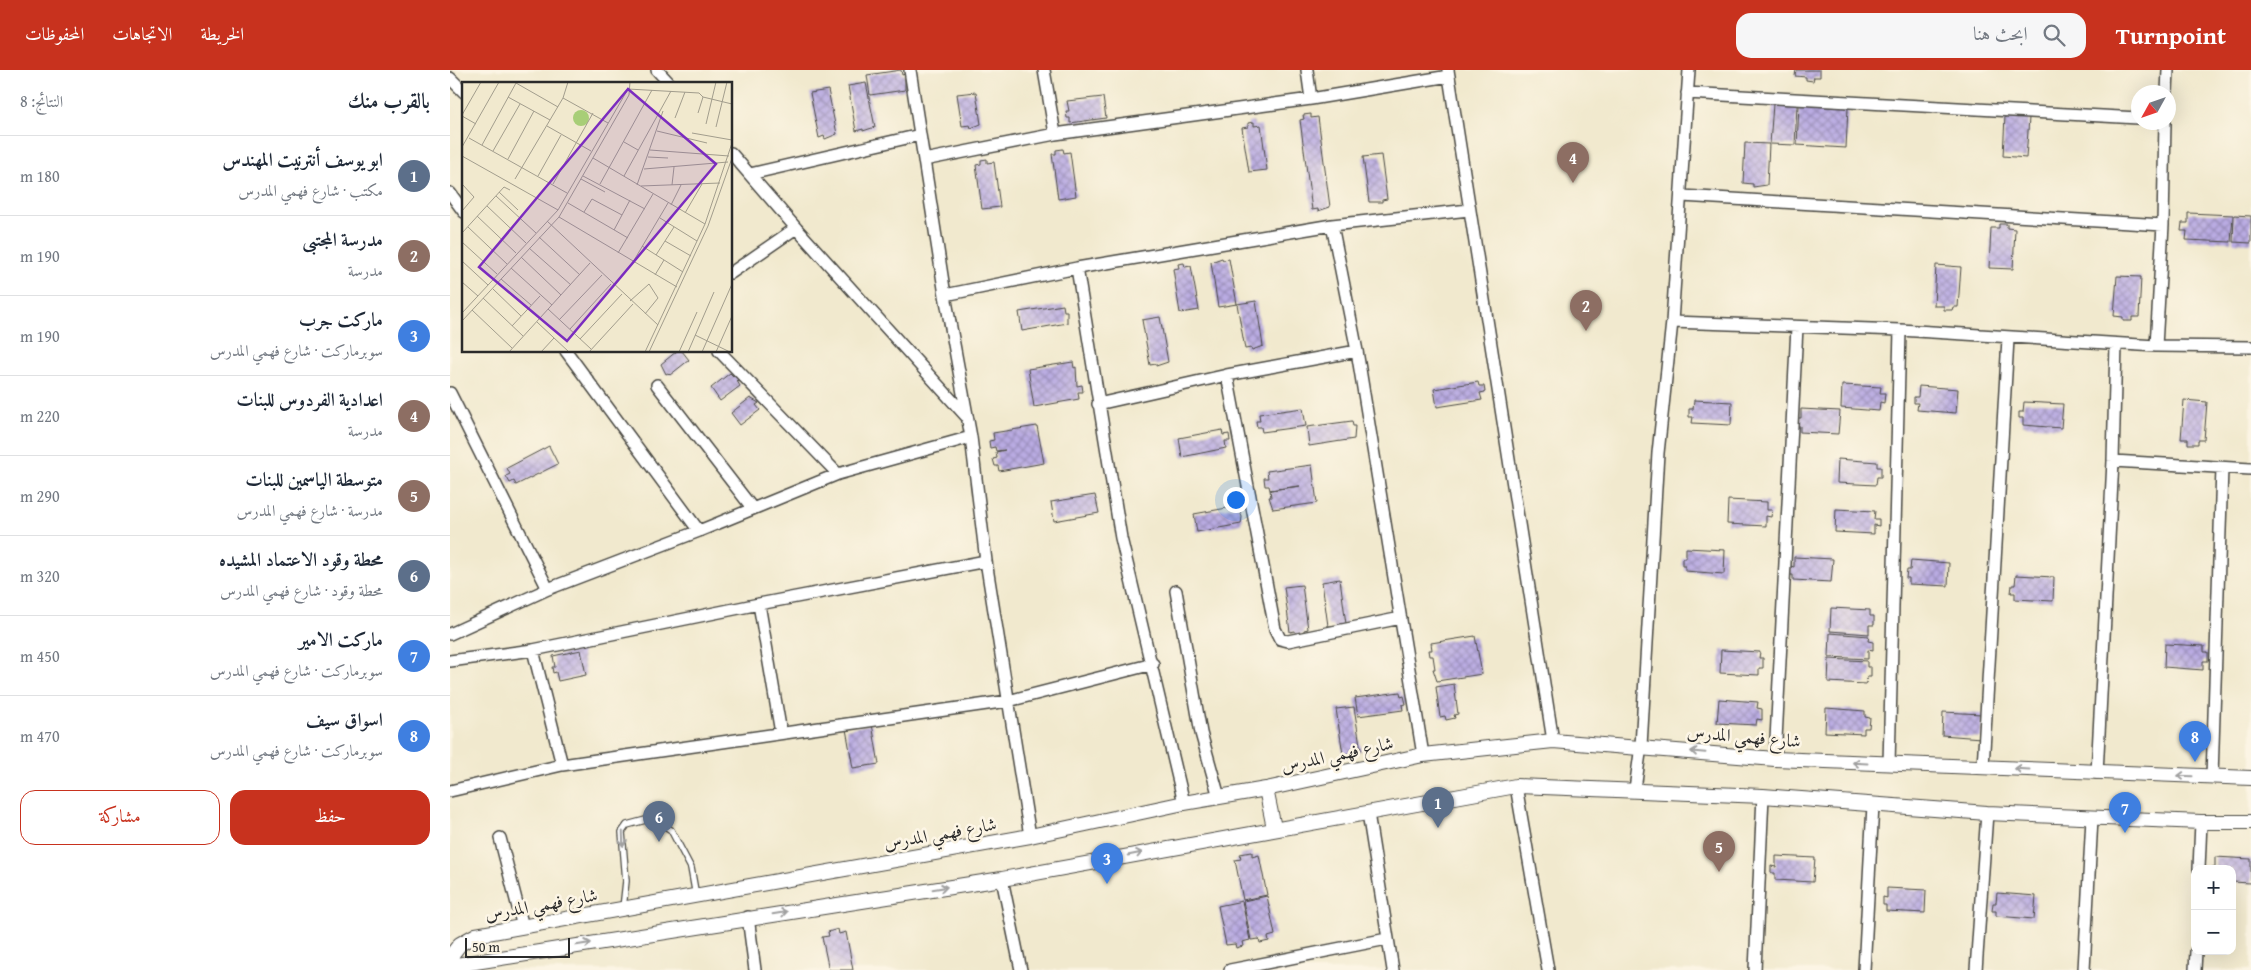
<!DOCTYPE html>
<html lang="ar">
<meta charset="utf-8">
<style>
body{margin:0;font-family:"Gentium Book Plus",Amiri,serif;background:#f6f6f7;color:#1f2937;direction:rtl}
.controls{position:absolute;right:15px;bottom:15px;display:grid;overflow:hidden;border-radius:10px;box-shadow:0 5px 20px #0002}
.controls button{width:45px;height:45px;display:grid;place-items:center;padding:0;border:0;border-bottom:1px solid #e0e1e3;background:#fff;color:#1f2937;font:25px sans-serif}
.compass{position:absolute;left:1681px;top:15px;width:45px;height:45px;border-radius:50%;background:#fff;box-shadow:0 5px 20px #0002;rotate:230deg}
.scale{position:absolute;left:15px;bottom:12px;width:105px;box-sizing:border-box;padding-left:5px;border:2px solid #2b2b2b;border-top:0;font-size:14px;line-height:18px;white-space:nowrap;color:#2b2b2b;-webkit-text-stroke:4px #fcf5e5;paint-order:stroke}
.you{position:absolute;left:785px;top:429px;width:18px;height:18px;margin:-12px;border:4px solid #fff;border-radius:50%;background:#1a73e8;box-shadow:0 0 0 8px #1a73e833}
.badge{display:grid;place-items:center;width:32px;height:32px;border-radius:50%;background:#c8321e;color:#fff;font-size:16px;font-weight:700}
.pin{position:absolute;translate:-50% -41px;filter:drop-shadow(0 1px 2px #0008)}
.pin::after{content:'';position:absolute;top:26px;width:18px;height:15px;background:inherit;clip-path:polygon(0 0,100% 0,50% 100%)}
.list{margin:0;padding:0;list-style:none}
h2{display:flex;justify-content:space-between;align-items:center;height:65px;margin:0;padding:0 20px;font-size:21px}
h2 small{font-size:16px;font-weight:400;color:#747a83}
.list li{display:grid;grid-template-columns:32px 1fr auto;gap:15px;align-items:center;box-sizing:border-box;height:80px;padding:0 20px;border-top:1px solid #e0e1e3}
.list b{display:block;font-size:19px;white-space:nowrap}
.list p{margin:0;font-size:16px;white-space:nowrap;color:#747a83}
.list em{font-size:16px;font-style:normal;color:#747a83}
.actions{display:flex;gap:10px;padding:15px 20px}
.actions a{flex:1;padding:11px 0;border:1px solid #c8321e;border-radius:15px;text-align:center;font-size:18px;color:#c8321e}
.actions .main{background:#c8321e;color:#fff}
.icon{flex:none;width:28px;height:28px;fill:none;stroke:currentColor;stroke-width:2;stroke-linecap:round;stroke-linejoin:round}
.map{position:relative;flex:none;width:1801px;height:900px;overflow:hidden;direction:ltr}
header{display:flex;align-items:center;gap:30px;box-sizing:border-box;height:70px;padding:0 25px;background:#c8321e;color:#fff}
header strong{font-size:24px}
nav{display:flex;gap:28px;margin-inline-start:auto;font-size:18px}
.search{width:350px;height:45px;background:#f6f6f7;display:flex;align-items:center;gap:12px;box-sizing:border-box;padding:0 18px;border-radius:15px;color:#747a83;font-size:19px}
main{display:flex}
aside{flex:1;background:#fff}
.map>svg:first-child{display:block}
.building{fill:url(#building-cross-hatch)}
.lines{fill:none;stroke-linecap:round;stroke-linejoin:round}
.service-casing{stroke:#494843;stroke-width:8}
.minor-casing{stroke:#494843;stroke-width:14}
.tertiary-casing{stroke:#494843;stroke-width:16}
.service{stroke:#fff;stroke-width:5.5}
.minor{stroke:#fff;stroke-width:11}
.tertiary{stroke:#fff;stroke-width:14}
.oneway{stroke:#a0a0a0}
.labels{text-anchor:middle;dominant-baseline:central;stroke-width:5;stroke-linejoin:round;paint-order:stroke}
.street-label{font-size:18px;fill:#2b2b2b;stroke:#fcf5e5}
.inset-road{fill:none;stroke:#a29d8d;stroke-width:1}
.view{fill:#7b2cbf;fill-opacity:0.15;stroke:#7b2cbf;stroke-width:2.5}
.inset-edge{fill:none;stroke:#2b2b2b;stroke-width:2.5}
</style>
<header>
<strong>Turnpoint</strong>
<div class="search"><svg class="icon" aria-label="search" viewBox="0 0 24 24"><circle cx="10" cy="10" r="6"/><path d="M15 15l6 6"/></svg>ابحث هنا</div>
<nav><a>الخريطة</a><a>الاتجاهات</a><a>المحفوظات</a></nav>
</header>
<main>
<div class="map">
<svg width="1801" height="900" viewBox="0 0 1801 900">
<defs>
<pattern id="building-cross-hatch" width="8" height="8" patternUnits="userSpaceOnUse" patternTransform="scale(1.25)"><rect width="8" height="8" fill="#b9abe2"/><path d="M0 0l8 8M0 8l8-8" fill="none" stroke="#978bb7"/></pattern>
</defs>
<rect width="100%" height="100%" fill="#fcf5e5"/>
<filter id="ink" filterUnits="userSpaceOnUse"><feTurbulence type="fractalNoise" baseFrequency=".02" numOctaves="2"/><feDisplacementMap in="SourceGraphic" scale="10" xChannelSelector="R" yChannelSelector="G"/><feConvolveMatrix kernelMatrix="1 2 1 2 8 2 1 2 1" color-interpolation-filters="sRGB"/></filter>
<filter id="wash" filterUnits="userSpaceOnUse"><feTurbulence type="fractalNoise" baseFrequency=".0096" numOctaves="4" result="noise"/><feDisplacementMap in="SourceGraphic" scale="20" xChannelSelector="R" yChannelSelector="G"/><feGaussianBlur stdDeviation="1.12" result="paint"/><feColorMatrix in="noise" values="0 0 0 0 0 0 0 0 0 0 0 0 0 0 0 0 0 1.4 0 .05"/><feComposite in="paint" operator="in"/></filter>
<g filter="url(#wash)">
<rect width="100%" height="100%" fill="#f1e9ce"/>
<g id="blocks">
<!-- building -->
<path class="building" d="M451,0L452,5L455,4V20L420,25L417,5Z
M1346,0H1370V7H1364L1363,11L1356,10V7L1345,6Z
M416,13L425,57L413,61V59L406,61L398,16Z
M378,20L387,64L375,69L374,66L369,68L360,23Z
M526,22L531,54L521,58L520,55L512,56L507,24Z
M653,27L656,48L620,53V48H617L616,41H619L617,31Z
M1328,29L1339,30L1338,34L1347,35L1345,75L1320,74L1323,34H1328Z
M1355,31H1365L1364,36L1381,37L1382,32H1389V37L1398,38L1396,78L1347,75L1349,35H1355Z
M1563,42L1579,48L1576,88L1553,86L1555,46L1563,47Z
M861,44V48L868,47L880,137L868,141V139L862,140L850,50L854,49L853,45Z
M804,52V56L811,55L817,100L799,102L792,58L798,57V53Z
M1295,73L1319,74L1317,115L1303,117V114L1293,113Z
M613,79L614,83L620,82L626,126L608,129L602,84H606V80Z
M931,85L937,129L932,130V132H919L913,87Z
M537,89V93L544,92L550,137L532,139L526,95L531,94V90Z
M1738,143L1783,145L1781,172L1736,170L1737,161H1731L1732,153H1738Z
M1784,145L1801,146V173L1783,172Z
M1549,154H1557V158L1565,159L1563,199L1539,198L1541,158H1549Z
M772,188L773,190L779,189L787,234L768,237L761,192Z
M734,193L735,197L741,196L749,240L730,243L723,199L729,198L728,194Z
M1486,195L1511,197L1508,237H1503L1502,240H1494V236H1484Z
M1667,206L1691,207L1689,247H1682V251H1673V247L1664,246Z
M806,231L813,276L802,280L801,278L795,279L787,234Z
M613,235L614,241H617V253L572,261L569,242Z
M710,247L718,292L706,296V294L700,295L692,250Z
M227,281H232L239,290L220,305L218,303L216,304L211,294Z
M623,292L624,298L626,297L627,316L632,315L633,322H628L629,329L584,337L578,299Z
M280,303L283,306L285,304L289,309L287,311L290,316L270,331L261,318Z
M1028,312L1029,316H1034L1035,322L1030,323L1032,330L987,337L984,319Z
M1392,315L1431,317L1430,323H1435L1434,333L1430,332L1429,341L1391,338Z
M1469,316L1508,319L1506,343L1467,340L1468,333H1464V327H1468Z
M300,328L309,333L306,335L310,340L290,355L281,343Z
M1244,330L1282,332L1281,355L1242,353L1243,347H1239V339H1243Z
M1734,330L1757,332L1754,370H1748V374H1738V369H1731Z
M1574,332L1613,334L1611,358L1573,355V348H1569V342H1573Z
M853,338L856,356L812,362L811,357H807L806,351H810L809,344Z
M1351,339L1390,341L1388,364L1350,362V356H1347V348H1351Z
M902,351L903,356H905L904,369L859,376L857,357Z
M587,356L594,393L549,401L548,396H545L543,389L547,388L546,382L555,380L546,381L545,377L540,378L539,371L544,370L543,363Z
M772,360L773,365L779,364L780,371H775L776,378L732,387L729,368Z
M99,376L108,394L66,415L64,411L60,413L56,406L60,404L57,398Z
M1388,389L1427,392V397H1431V407H1427L1426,415L1387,413Z
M862,395L867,433L823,439L819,427H821L820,420L850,416L820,420L819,416H815L814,408H818L817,401Z
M645,425L649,443L604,451L601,432Z
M1278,430L1317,432V440H1322L1321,447L1316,446V456L1277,454Z
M788,436L792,447L791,454L747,462L744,444Z
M1386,439L1425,441L1424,449H1429V456L1424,455V464L1385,462Z
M1236,478L1275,480L1274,504L1235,501V496H1232V488H1236Z
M1344,487L1383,489L1381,512L1343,510V505H1340V496L1344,497Z
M1461,490L1499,493L1498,516L1459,514V508H1456L1457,500H1460Z
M1566,505L1604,507L1603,531L1565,529V523H1561L1562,515H1565Z
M890,509L896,554H892V558L884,559V556H878L872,512Z
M852,515L858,559L854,560V564L846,565L845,561L840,562L834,517Z
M1381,538L1420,540V546H1424V555H1419V564L1380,561Z
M1380,563L1419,566L1418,571L1423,572V581L1418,580V589L1379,587Z
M1025,566L1032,604L987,611L983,599H985L983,586H979L978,580H982L981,573Z
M1715,574L1754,576V582H1758V591H1753V600L1714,597Z
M131,580L136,605L108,611L106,602L103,603L102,597H105L103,586Z
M1271,580L1310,582L1309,588H1313V598H1309V605L1270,603Z
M1379,589L1417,591V597H1421V607H1417L1416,614L1378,612Z
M1004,614L1008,644L1004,645L1005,648L996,650L995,646L990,647L986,617Z
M950,622L951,627L954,626L956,634L952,635L953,640L908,646L905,628Z
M1269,629L1308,632L1307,638L1312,639V650L1307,649L1306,655L1267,653Z
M904,637L911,681L906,682V684H893L886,639Z
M1376,638L1415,641V647L1420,648L1419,658H1414V664L1375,662Z
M1493,642L1532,644L1531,668L1492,665Z
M422,654L429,694L403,698L396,659Z
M802,782V787L809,785L817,825L793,830L785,790L791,789L790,784Z
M1326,786L1365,788L1363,812L1325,810V803H1321V796L1326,797Z
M1765,787L1801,789V813L1782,812V799H1762V797H1765Z
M1437,818L1476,820L1475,843L1436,841V835H1433V827L1437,828Z
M1547,823L1586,826L1584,849L1546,846V841H1542L1543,833H1546Z
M817,826L825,865L818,867L819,871L810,873L809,869L801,870L793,831Z
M792,831L800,870L792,872L793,876L786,878L785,874L776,875L768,836Z
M388,859L389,864L396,862L403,900H379L372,867L379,866L378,862Z"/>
</g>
</g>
<g filter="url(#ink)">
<use href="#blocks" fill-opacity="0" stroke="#494843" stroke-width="1"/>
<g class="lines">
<!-- service casing -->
<g class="service-casing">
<path id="service" d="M173,838L176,811L172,762L177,755L203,748L221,760L241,798L246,826"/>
</g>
<!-- minor casing -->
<g class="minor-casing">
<path id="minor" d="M207,0L220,14
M460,0L495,225L521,367L536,491L580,766
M594,0L605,64
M857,0L861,29
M998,0L1103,671
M0,8L14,22
M1717,22L1718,0
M1237,23L1688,48
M281,83L346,158L516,346
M474,90L605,64L861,29L999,6
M300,104L470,65
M0,123L14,142
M1232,126L1713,155
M882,155L907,281L973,685
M627,198L671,468L734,733
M281,203L346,158
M495,225L627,198L882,155L1019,140
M1222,252L1450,260L1706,276L1801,277
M1706,276L1713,155L1715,52
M116,281L249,461
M269,281L388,404
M777,305L825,559L830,569L838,571L951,548
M207,315L303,439
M0,323L98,519
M648,334L777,305L907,281
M1663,391L1801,399
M726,521L751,663L769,727
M309,534L331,663
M0,564L98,519L249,461L388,404L521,367
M83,580L112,695
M0,591L83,580L309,534L536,491
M1325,689L1347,257
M1439,694L1450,260
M1533,697L1558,269
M1647,703L1663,391L1666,274
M1762,707L1772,398
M1066,716L1098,900
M1185,719L1191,676L1208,383L1222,252L1239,0
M0,721L112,695L558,631L703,594
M918,743L943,900
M50,768L73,857
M1749,799L1751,752
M552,809L571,900
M298,847L305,900
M780,900L937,869
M1305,900L1313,726
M1414,900L1423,735
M1526,900L1537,743
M1634,900L1642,748
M1745,900L1746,881"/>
</g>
<!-- tertiary casing -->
<g class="tertiary-casing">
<path id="tertiary" d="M816,719L824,758
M0,887L10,874L26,865L580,766L734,733L816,719L973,685L1103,671L1325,689L1801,708
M0,896L552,809L1066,716L1313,726L1537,743L1751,752H1801"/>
</g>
<!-- service -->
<use href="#service" class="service"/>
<!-- minor -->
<use href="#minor" class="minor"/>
<!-- tertiary -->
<use href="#tertiary" class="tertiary"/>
</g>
<!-- one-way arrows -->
<defs><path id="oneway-shaft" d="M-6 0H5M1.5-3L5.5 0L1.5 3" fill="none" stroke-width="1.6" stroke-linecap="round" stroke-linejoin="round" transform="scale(1.25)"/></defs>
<g class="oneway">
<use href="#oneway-shaft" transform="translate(1248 682) rotate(-175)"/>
<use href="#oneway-shaft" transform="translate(1410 693) rotate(-177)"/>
<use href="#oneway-shaft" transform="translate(1572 699) rotate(-177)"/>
<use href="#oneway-shaft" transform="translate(1735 706) rotate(-178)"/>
<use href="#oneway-shaft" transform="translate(173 769) rotate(88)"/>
<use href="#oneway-shaft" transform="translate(685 784) rotate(-11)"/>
<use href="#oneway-shaft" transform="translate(490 818) rotate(-9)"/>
<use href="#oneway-shaft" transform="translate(330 843) rotate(-9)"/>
<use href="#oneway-shaft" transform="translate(134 874) rotate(-9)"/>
</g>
</g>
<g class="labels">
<!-- street labels -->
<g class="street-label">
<text transform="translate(1294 666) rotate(5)">شارع فهمي المدرس</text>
<text transform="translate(887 684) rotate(-12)">شارع فهمي المدرس</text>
<text transform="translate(490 763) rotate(-10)">شارع فهمي المدرس</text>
<text transform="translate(91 834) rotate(-10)">شارع فهمي المدرس</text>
</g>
</g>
<!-- overview -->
<g transform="translate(12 12)">
<rect width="270" height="270" fill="#f1e9ce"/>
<path d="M111 36a8 8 0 1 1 16 0a8 8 0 1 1-16 0Z" fill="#a8ce77"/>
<path class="inset-road" d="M166,7L237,11L241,15L270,22M46,15L88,38M101,16L146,41M236,31L241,15M0,33L19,0M0,34L14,42M213,36L223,10M244,42L254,0M85,44L129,69M254,45L265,0M195,49L245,61M230,51L270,58M7,56L105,111M162,60L176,68M20,63L54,1L96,25M0,65L37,0M188,68L267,74M31,69L58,22M0,74L96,128M186,75L206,76M131,76L243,142M46,77L72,29M182,87L266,80M76,94L99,53M121,94L183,127M162,94L209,9M53,97L101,16L106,0M119,97L143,110M0,102L12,115L0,129M91,102L131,31M138,102L190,8M175,103L201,29M210,103L212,85M179,104L258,101M37,110L56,128M34,114L74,151M106,121L166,156M209,123L219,103M25,124L64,161M122,130L130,117L160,133M223,131L240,102M15,134L54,171M97,135L215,205M198,136L235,159M85,139L196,243M6,145L45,182M152,148L168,118M0,151L42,105L48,108M77,155L118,193M203,159L229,174M0,160L35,192M180,164L221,190M67,166L109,203M156,171L191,112M194,173L212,145M59,175L99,213M0,179L26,203M171,180L206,121M49,186L90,223M193,193L202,178M39,197L69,223M0,200L16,214M31,207L59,234M21,216L61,254M168,219L187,202L196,216L183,232M86,227L129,267M10,228L50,266M0,231L96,128L166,7M97,238L140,193M0,239L97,135L167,13L168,0M75,240L107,270M50,244L78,214M108,247L149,202M233,253L268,270M118,257L160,212M47,270L128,181M79,270L92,256M127,270L171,222M183,270L243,142L270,61M187,270L246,144L270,76M217,270L235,230M226,270L252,210M240,270L270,202M254,270L270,234"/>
<path class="view" d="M166,7L254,82L105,259L17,185Z"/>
<rect width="270" height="270" class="inset-edge"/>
</g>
</svg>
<div class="controls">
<button>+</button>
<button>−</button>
</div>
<svg class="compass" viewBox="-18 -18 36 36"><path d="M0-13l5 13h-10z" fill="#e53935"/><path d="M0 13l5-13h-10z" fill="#747a83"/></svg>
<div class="scale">50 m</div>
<div class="you"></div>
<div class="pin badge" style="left:988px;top:758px;background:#5c6f8a">1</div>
<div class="pin badge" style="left:1136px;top:261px;background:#8d6e63">2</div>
<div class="pin badge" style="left:657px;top:814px;background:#3f7fe0">3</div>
<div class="pin badge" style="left:1123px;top:113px;background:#8d6e63">4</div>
<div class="pin badge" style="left:1269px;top:802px;background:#8d6e63">5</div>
<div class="pin badge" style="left:209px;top:772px;background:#5c6f8a">6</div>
<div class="pin badge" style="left:1675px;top:763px;background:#3f7fe0">7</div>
<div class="pin badge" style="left:1745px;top:692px;background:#3f7fe0">8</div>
</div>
<aside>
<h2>بالقرب منك<small>النتائج: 8</small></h2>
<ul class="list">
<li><span class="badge" style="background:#5c6f8a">1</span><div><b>ابو يوسف أنترنيت المهندس</b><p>مكتب · شارع فهمي المدرس</p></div><em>180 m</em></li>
<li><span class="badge" style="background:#8d6e63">2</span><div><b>مدرسة المجتبى</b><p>مدرسة</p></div><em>190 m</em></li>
<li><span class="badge" style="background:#3f7fe0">3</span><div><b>ماركت جرب</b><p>سوبرماركت · شارع فهمي المدرس</p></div><em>190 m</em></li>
<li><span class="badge" style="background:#8d6e63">4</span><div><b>اعدادية الفردوس للبنات</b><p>مدرسة</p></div><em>220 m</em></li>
<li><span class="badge" style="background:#8d6e63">5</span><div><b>متوسطة الياسمين للبنات</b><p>مدرسة · شارع فهمي المدرس</p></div><em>290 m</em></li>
<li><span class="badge" style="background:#5c6f8a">6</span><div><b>محطة وقود الاعتماد المشيده</b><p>محطة وقود · شارع فهمي المدرس</p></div><em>320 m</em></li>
<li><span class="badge" style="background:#3f7fe0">7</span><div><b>ماركت الامير</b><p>سوبرماركت · شارع فهمي المدرس</p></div><em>450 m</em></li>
<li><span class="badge" style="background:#3f7fe0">8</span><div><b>اسواق سيف</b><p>سوبرماركت · شارع فهمي المدرس</p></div><em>470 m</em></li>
</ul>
<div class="actions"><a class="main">حفظ</a><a>مشاركة</a></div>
</aside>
</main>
